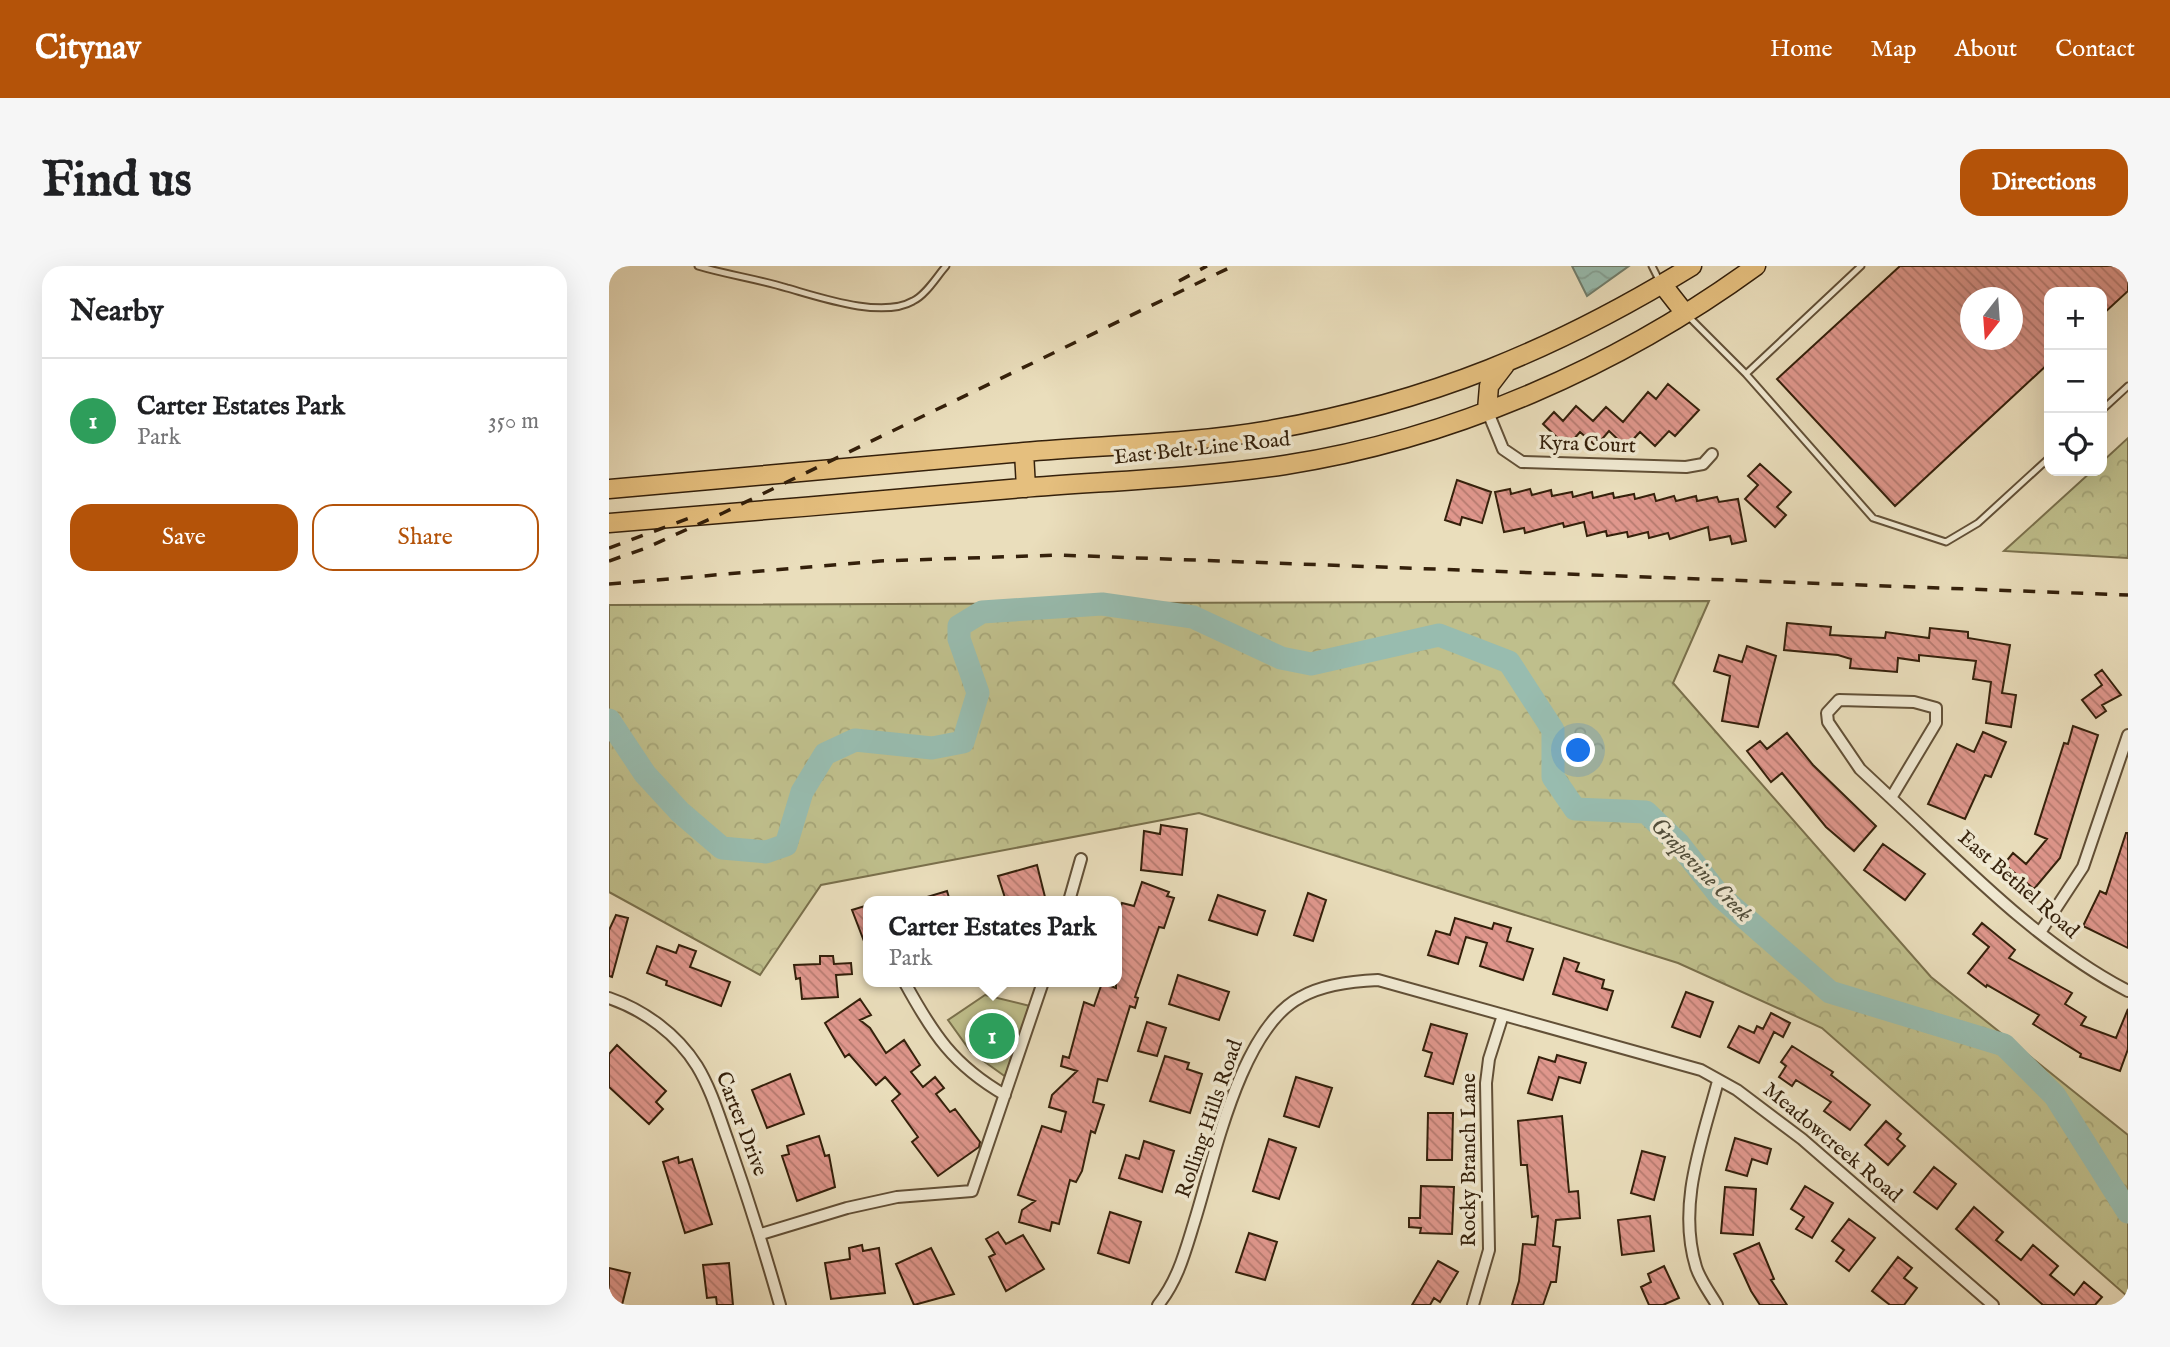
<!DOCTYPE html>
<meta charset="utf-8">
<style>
body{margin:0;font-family:"IM FELL English",serif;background:#f6f6f6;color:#202124}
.controls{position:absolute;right:21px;top:21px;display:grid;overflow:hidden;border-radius:14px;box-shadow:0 7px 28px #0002}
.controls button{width:63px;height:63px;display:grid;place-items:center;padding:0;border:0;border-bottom:2px solid #e0e0e0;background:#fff;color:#202124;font:35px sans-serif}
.compass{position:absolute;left:1351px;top:21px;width:63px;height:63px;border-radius:50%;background:#fff;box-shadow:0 7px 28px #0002;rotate:197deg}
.you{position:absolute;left:970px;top:485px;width:24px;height:24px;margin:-18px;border:5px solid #fff;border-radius:50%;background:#1a73e8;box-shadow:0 0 0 10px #1a73e833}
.badge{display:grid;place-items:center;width:46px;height:46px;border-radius:50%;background:#b45309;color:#fff;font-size:23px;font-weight:700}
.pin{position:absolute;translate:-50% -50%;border:4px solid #fff;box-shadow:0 2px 7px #0006}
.popup{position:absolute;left:254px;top:630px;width:259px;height:91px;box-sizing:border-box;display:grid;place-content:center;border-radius:14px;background:#fff;filter:drop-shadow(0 2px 5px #0005);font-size:23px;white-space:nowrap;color:#757577}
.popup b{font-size:26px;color:#202124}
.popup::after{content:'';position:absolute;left:50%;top:100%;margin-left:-14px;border:14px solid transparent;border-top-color:#fff}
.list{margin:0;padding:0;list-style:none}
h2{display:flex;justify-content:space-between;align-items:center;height:91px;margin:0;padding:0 28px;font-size:30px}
h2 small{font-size:23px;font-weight:400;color:#757577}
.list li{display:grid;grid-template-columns:46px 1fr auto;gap:21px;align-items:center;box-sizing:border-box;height:126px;padding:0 28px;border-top:2px solid #e0e0e0}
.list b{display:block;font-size:26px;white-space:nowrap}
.list p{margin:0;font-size:23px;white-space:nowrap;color:#757577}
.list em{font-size:23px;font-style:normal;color:#757577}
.actions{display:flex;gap:14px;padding:21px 28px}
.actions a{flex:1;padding:16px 0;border:2px solid #b45309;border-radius:21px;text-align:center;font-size:24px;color:#b45309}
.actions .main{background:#b45309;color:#fff}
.icon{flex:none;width:38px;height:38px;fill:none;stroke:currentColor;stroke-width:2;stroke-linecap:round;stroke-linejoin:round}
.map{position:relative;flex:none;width:1519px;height:1039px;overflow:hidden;border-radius:21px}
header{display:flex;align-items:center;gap:42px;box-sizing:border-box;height:98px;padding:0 35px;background:#b45309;color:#fff}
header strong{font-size:33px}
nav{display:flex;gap:38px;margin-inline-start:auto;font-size:24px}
.intro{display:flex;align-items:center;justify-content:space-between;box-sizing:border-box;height:168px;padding:0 42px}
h1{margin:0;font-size:49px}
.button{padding:18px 32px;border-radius:21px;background:#b45309;color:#fff;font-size:24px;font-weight:700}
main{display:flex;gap:42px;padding:0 42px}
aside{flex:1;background:#fff;border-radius:21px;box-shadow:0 7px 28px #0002}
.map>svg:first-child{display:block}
.forest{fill:url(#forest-crowns);stroke:#7a704c;stroke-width:2}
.park{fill:#bfbf8c;stroke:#7a704c;stroke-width:2}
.water{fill:url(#water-waves);stroke:#707e6d;stroke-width:2}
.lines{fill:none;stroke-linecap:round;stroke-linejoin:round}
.river{stroke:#98bcaf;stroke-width:23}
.building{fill:url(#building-back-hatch);stroke:#34200b;stroke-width:2;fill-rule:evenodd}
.lane-casing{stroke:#625037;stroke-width:9}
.street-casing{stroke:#625037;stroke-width:14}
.primary-casing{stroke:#34200b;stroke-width:21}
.lane{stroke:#f1ead3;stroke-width:5}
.street{stroke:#f1ead3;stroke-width:10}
.primary{stroke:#e5bf7e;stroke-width:18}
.rail{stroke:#34200b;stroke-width:3.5;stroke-dasharray:12 12;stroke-linecap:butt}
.labels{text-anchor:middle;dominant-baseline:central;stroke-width:7;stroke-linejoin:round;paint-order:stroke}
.street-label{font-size:21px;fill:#34200b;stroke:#f1ead3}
.water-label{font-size:23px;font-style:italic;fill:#524f3c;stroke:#f1ead3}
</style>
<header>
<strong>Citynav</strong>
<nav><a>Home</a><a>Map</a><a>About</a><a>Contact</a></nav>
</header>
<div class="intro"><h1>Find us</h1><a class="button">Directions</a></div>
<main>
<aside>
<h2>Nearby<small></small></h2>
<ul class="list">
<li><span class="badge" style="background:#2e9e5b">1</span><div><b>Carter Estates Park</b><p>Park</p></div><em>350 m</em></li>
</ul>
<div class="actions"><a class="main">Save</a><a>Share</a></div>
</aside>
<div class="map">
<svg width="1519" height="1039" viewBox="0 0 1519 1039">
<defs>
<pattern id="forest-crowns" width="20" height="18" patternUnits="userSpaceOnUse" patternTransform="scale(1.75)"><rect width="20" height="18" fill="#bfbf8c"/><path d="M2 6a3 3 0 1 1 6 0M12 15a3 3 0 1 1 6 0" fill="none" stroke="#a5a477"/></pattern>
<pattern id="water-waves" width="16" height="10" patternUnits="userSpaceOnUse" patternTransform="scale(1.75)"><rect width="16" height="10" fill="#98bcaf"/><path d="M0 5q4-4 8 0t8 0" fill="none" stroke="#84a195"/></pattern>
<pattern id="building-back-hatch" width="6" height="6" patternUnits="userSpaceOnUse" patternTransform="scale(1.75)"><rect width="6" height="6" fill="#e0978d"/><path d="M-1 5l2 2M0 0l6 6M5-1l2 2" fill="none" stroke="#b67b71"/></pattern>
</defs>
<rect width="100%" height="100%" fill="#eadebc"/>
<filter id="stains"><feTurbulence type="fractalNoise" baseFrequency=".00286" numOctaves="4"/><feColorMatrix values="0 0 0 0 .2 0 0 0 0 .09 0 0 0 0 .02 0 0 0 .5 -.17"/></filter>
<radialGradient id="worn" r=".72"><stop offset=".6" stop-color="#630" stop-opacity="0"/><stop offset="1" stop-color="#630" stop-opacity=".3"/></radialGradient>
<!-- forest -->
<path class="forest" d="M1519,172V292L1395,285L1483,205H1493V196Z
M1100,335L1064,417L1322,711L1519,869V1031L1213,762L1069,697L590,547L212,619L151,709L0,626V339Z"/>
<!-- park -->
<path class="park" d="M376,729L425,741L401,814L362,786L339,754Z"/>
<!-- water -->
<path class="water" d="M963,0H1020L978,30Z"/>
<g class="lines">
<!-- river -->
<path class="river" d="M0,454L36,508L71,546L113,582L157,586L177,579L193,526L216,488L246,474L323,482L354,476L369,427L350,373V360L373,346L493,338L584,351L672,392L702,398L830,369L900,396L944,464V511L966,543L1037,546L1070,578L1111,630L1221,726L1395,779L1446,830L1519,946"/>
</g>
<!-- building -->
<path class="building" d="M1291,0H1519V25L1493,49V26H1440V97L1286,240L1168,113ZM1362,32H1404V74H1362Z
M1059,118L1090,144L1066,170L1060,165L1046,180L1031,166L1017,181L1000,165L987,180L971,166L958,181L934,158L945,146L954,155L967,140L984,155L997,141L1014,156L1039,126L1047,133Z
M1151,198L1182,226L1168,241L1177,249L1166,261L1136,233L1149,219L1139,210Z
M848,214L882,226L873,257L853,251L851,259L836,254Z
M901,223L902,228L921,223L923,229L942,224L943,230L963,226L964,231L983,226L984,232L1004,227L1005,232L1025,228L1026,233L1045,228L1047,235L1065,230L1067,235L1087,230L1088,235L1108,231L1110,236L1129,233L1137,275L1123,278L1121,270L1101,274L1099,261L1061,273L1059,267L1040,272L1039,266L1019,271L1018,266L998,270L997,265L978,270L975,256L955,261L954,257L916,267L915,262L895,266L886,226Z
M1178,357L1222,361L1221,369L1276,372L1277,366L1320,372L1321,362L1359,366V372L1401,379L1393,427L1407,429L1402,461L1377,457L1382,416L1364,413L1367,395L1310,389V395L1289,392L1288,406L1241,402L1242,393L1229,389L1175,384Z
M1138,380L1167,390L1149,461L1113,455L1121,410L1105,405L1110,389L1133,396Z
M1493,404L1512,429L1493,439L1497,445L1487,452L1473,434L1493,419L1486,409Z
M1464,460L1489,469L1451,592L1425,623L1395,598L1404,587L1417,598L1438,573L1426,568L1455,477L1459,478Z
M1374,466L1397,476L1382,511L1376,509L1356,553L1319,538L1348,478L1365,486Z
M1178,467L1204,499L1267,560L1245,585L1217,561L1173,507L1162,516L1138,485L1151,475L1158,483Z
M552,559L578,563L573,609L532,604L535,565L551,568Z
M1517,567H1519V682L1474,660L1491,625L1497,628Z
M1274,578L1316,608L1296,634L1255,604Z
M428,599L437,635H397L389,610Z
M533,616L560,626L558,630L565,632L555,662L550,661L526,731L529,732L526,742L521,740L498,815L489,813L484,836L495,839L486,867L482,865L473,905L467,916L461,914L450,958L443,956L441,965L410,956L413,944L426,935L409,929L433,860L452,866L457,846L440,841L443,829L468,805L452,800L454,790L460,792L475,736L485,740L493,717L507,722V655L513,637L525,640Z
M338,625L341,635H312L311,633Z
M699,627L717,634L704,675L685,669Z
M609,629L656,645L648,669L600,654Z
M259,639V683H258L243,644Z
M7,649L19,652L3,711L0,710V664Z
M846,652L883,663L885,657L902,662L898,675L924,683L914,714L871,700L878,677L857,671L849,698L819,689L827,665L841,669Z
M1373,657L1406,684L1400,692L1463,727L1456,738L1477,751L1472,759L1507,772L1519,743V783L1511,805L1471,791L1472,788L1424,758L1430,749L1378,719L1377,721L1359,707L1380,681L1364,668Z
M70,679L87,685L81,701L121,716L112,740L57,719L58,715L38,707L48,680L67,687Z
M211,690H224L225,698L242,697L243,708L227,709L229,731L193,733L191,712L187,713L185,699L211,698Z
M955,692L970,697L967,705L995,714L993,722L1004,725L998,744L944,728Z
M569,709L620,726L610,754L560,738Z
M1077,726L1104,736L1091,771L1063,761Z
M251,733L262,749L251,754L261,762L277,787L295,774L311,799L302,806L314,821L326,811L335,822L327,828L341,846L346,843L371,876L370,881L329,910L303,876L309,871L283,835L291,828L276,811L267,819L240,788L236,791L216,757Z
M1162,747L1181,757L1174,771L1165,766L1150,797L1119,781L1130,760L1145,767L1148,760L1154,763Z
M538,756L557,762L548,790L529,785Z
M822,758L858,768L844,818L816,810L823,787L814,784Z
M8,779L57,825L47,836L54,843L40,858L0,821V788Z
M1183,780L1224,806L1222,809L1261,839L1241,864L1215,845L1222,836L1187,814L1183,820L1170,811L1177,800L1172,796Z
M948,789L977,797L971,817L950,811L943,834L919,827L930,791L946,796Z
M556,790L580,797L578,803L593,808L581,847L541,835Z
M181,808L195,848L158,862L143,824Z
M687,811L723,822L710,861L675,850Z
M819,847H844L843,894H818Z
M953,850L960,926L969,925L971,952L947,954L944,980L951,981L947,1016H942L934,1039H903L910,1015L914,978L926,979L929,950L923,951L918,899H912L909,855Z
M1277,855L1292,868L1288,873L1296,880L1279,899L1256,879Z
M210,870L216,890L220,889L226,921L188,935L173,890L180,888L178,880Z
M1126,872L1162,883L1158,898L1143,893L1138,910L1117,904Z
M660,873L687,882L670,933L644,925Z
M535,875L565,885L553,926L510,912L517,889L530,893Z
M1033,885L1056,891L1045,934L1022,927Z
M69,891L70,897L83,893L103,958L76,967L54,896Z
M1325,901L1347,918L1328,943L1305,926Z
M812,920L845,921L843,968L811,967L812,962L800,961V952H811Z
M1196,920L1224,937L1203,972L1187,963L1195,951L1182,943Z
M1116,921L1147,923L1144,969L1112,967Z
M1365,941L1394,966L1387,974L1412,994L1424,979L1449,1000L1441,1009L1465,1029L1475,1016L1493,1031L1486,1039H1434L1347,963Z
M501,946L532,956L520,997L489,987Z
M1041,950L1045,985L1013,989L1009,954Z
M1240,953L1266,972L1240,1005L1227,995L1235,984L1223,975Z
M389,966L397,978L414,969L435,1003L397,1025L380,991L386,988L377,973Z
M640,967L668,976L656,1014L627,1006Z
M1150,977L1165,1013L1162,1014L1178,1039H1151L1142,1025L1125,988Z
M253,979L254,985L270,982L276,1027L222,1033L216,997L241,993L240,982Z
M322,982L345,1028L305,1039L287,998Z
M1289,991L1303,1002L1295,1012L1308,1022L1295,1039H1281L1263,1025Z
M829,995L849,1006L831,1036L825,1032L821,1039H803Z
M120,997L124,1039H108L107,1031L98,1032L94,999Z
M1055,1000L1070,1032L1054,1039H1040L1032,1021L1042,1016L1039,1008Z
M0,1002L21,1007L13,1039H0Z"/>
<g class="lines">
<!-- lane casing -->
<g class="lane-casing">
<path id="lane" d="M89,0C119,9 149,13 178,22C210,31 273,53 304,35C317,29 328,10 337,0
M1043,0L1051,16
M1077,48L1137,108L1252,0
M1137,108L1264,252L1337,276L1369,257L1440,192
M1493,144L1519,120"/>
</g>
<!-- street casing -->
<g class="street-casing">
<path id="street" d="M878,144L894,183L913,196L1077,201L1094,198L1103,188
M1230,434L1305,436L1327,442V457L1282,532L1251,503L1219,456L1218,447Z
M1282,532C1356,601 1429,678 1519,725
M460,635L472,593
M1432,665L1474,601L1519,469
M296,717C324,768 344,799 396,829
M0,732C35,744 68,768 88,800C102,823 110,850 119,875C138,929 155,983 171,1039
M152,968L238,942L288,931L363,925L434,716
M549,1039C569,1014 576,986 585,957C605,894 631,762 692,731C715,718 744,715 769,714L1092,804L1128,824L1193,873L1384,1039
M864,1039L880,984L877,817L880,793L894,749
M1108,1039C1101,1027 1091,1014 1087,1001C1068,938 1093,876 1109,815"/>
</g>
<!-- primary casing -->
<g class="primary-casing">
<path id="primary" d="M1053,18L1075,46
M878,144L880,120L896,99
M415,186L417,222
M0,223C138,212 276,198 415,186C496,179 580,178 661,164C820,136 946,84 1083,0
M0,257C138,246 275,234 413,222C500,215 589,212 676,199C844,173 1010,100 1147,0"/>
</g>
<!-- lane -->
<use href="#lane" class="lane"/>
<!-- street -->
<use href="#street" class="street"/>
<!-- primary -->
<use href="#primary" class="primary"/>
<!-- rail -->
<path class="rail" d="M570,15L598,0
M0,282L86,250
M0,295L37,282L114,247L624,0
M0,318L271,295L450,289L1519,329"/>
</g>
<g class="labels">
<!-- street labels -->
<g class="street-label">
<text transform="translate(978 179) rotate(2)">Kyra Court</text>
<text transform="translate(593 183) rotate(-6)">East Belt Line Road</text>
<text transform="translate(1409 619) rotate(41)">East Bethel Road</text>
<text transform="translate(601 853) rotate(-71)">Rolling Hills Road</text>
<text transform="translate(132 858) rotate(69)">Carter Drive</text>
<text transform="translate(1223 877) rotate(40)">Meadowcreek Road</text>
<text transform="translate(860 894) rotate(-90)">Rocky Branch Lane</text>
</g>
<!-- water labels -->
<g class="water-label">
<text transform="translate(1092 604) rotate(46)">Grapevine Creek</text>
</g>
</g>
<rect width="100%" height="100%" filter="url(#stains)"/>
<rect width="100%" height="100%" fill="url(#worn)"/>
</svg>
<div class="controls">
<button>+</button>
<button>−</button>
<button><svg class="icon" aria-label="locate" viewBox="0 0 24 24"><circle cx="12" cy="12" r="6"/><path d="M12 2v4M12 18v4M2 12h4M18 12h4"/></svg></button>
</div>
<svg class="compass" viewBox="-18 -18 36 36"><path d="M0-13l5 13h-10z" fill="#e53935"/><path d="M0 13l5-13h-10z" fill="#757577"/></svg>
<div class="you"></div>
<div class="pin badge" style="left:383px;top:770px;background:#2e9e5b">1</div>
<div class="popup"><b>Carter Estates Park</b>Park</div>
</div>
</main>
